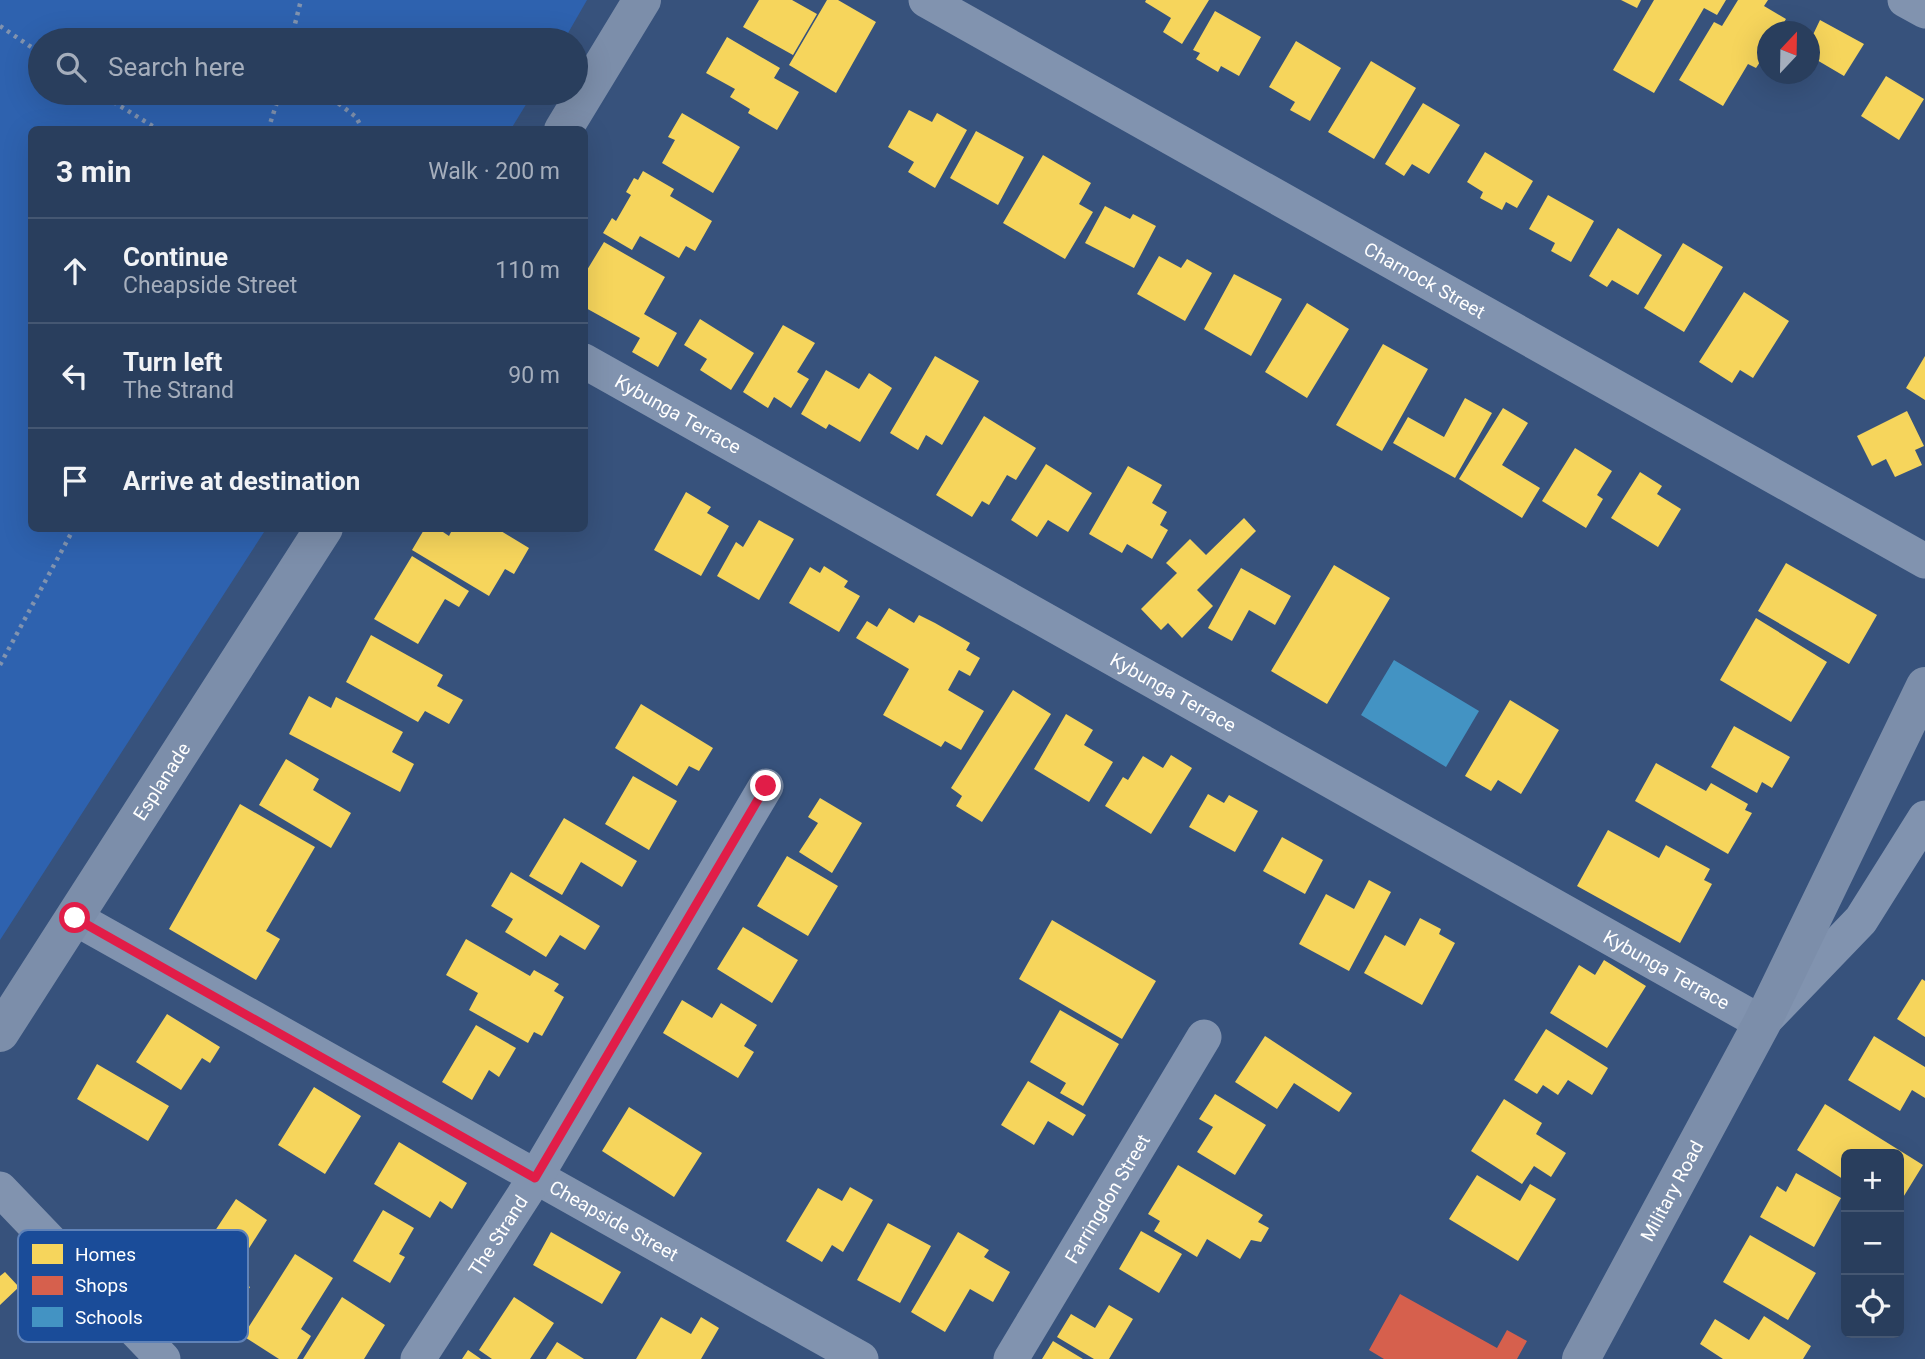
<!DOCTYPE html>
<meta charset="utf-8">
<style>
body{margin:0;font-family:Roboto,sans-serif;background:#354966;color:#f1f3f6}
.controls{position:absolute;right:21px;bottom:21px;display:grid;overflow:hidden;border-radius:10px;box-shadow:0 7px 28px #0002}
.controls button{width:63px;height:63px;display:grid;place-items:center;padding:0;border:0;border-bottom:2px solid #455772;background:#293e5d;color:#f1f3f6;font:35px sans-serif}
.compass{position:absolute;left:1757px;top:21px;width:63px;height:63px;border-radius:50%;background:#293e5d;box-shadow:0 7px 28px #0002;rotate:22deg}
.stop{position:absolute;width:21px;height:21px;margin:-16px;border:5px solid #e11d48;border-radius:50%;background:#fff}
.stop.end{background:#e11d48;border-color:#fff;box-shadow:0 2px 7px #0008}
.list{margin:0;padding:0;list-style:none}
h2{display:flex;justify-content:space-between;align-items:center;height:91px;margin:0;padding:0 28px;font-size:30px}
h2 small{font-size:23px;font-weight:400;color:#a5aebc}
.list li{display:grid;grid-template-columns:46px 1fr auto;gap:21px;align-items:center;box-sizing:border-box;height:105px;padding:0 28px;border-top:2px solid #455772}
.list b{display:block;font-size:26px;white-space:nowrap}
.list p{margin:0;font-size:23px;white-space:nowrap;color:#a5aebc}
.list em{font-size:23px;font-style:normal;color:#a5aebc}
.icon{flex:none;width:38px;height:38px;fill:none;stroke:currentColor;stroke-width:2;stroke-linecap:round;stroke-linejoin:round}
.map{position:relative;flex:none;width:1925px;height:1359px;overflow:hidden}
.search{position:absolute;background:#293e5d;box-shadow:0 7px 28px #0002;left:28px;top:28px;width:560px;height:77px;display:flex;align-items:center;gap:18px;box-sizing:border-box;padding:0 24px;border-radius:38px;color:#a5aebc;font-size:26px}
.panel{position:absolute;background:#293e5d;box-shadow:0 7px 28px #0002;left:28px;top:126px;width:560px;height:406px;border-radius:10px}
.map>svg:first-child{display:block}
.green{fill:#2e62af}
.homes{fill:#f6d55c}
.shops{fill:#d6604d}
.schools{fill:#4393c3}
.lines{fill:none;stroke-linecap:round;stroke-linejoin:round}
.path{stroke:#8193af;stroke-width:4.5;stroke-dasharray:3.5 5;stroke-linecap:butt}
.street{stroke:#8193af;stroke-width:35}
.secondary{stroke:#7c8eaa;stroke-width:38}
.route{stroke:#e11d48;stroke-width:9}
.labels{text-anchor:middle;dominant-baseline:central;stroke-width:7;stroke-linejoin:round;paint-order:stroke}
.street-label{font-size:19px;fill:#fff;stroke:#1a4c99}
.key{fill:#1a4c99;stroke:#5f82b8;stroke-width:2}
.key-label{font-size:19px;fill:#fff}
</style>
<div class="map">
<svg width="1925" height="1359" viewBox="0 0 1925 1359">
<rect width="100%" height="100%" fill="#37527c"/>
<!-- green -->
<path class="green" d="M0,0H587L564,40H40V93H533L511,129L32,130V528L266,529L0,940Z"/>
<!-- homes -->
<path class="homes" d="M759,0H792L817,14L793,55L743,27Z
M827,0H838L876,22L836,93L789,65Z
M1146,0H1209L1182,44L1163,32L1171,18L1145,2Z
M1621,0H1641L1637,8Z
M1654,0H1726L1717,15L1704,8L1654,93L1613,70Z
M1738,0H1768L1764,6L1786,19L1778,32H1768V50L1756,68L1748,64L1723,106L1679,80L1714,22L1722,26Z
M1215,11L1261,37L1239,76L1221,66L1218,72L1196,59L1200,53L1193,50Z
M1820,20L1864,44L1844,76L1810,56V41Z
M727,37L780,68L774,78L799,92L777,130L748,113L750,109L730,97L735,89L706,73Z
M1296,41L1341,68L1310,121L1290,110L1295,102L1269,87Z
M1371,61L1416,88L1374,159L1328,132Z
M1886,76L1924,99L1899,140L1861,116Z
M1423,103L1460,125L1429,174L1412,164L1404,176L1385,164Z
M909,110L932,122L937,113L967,130L935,188L908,172L914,162L888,147Z
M682,113L740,147L713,193L662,163L675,140L668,137Z
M976,131L1024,157L998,205L950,178Z
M1485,152L1533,181L1517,208L1506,202L1502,210L1480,198L1483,192L1467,182Z
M1043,155L1091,183L1079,204L1093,212L1065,259L1003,223Z
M643,171L674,189L670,196L712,221L695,251L686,246L679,258L640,236L632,250L603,233L612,218L616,221L631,195L626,192L634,178L638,180Z
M1548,195L1594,221L1571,262L1551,251L1555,243L1529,229Z
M1105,206L1130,219L1133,214L1156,226L1134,268L1085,243Z
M1618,228L1662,255L1638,295L1612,280L1607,287L1589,276Z
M604,242L665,277L644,314L677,333L658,367L632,352L640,338L584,307V275Z
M1683,243L1723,267L1684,332L1644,308Z
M1159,256L1181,268L1187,259L1212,273L1185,321L1137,294Z
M1234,274L1282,299L1251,356L1204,329Z
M1744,292L1789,321L1753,378L1740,370L1732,383L1699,362Z
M1307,303L1349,329L1307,398L1265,372Z
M700,319L754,353L731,390L700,370L707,359L684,345Z
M783,325L815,343L797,372L809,379L791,408L774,397L768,408L743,392Z
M1383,344L1428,369L1382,451L1336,425Z
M935,356L979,381L942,445L926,435L918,450L890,433Z
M1925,356V400L1906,388Z
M826,370L859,389L869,373L892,388L860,442L829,424L826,429L801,414Z
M1465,398L1492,413L1455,478L1393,443L1408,417L1444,437Z
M1503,408L1528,423L1502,465L1540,488L1522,518L1459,479Z
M1907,411L1924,446L1915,450L1922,465L1895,477L1886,459L1872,466L1857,436Z
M984,416L1036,448L1016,480L1007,475L989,505L982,501L972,517L936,495Z
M1575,448L1612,471L1597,495L1603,499L1586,528L1542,501Z
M1046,464L1092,493L1068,532L1048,520L1037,537L1011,520Z
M1128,466L1162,485L1152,503L1167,512L1160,525L1168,530L1152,559L1127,544L1122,553L1089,534Z
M1640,472L1662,486L1657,494L1681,509L1658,547L1611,518Z
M686,492L711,507L707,513L729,526L701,576L654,550Z
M1244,518L1256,531L1197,590L1213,606L1182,638L1168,623L1161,630L1141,609L1177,573L1166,563L1190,539L1206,555Z
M759,520L794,539L759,600L717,576L736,542L743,547Z
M425,528H437L449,536L453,528H496L529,548L514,574L505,569L489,596L412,550Z
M412,556L469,591L459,607L445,599L418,644L374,619Z
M1786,563L1877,615L1849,664L1758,611Z
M1334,565L1390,598L1327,704L1271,671Z
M824,566L848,581L844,587L860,596L839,632L789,603L810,567L820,573Z
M1241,568L1291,596L1275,625L1249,610L1232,641L1208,628Z
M889,608L914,623L919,615L935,623L970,643L966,650L980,658L970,676L959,670L948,690L984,711L961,750L945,741L941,747L883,715L909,669L856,638L867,621L877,627Z
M1756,618L1827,662L1791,722L1720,680Z
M371,635L443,675L437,686L463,700L449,724L425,711L418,722L346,682Z
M1013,690L1051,714L982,822L956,806L962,796L951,788Z
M309,696L331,708L336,697L403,732L392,752L414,764L400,792L289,734Z
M1510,700L1559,730L1521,794L1498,780L1491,791L1465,776Z
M641,704L713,748L699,771L689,766L677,786L615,748Z
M1066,714L1093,730L1084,745L1113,762L1089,802L1034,769Z
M1734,726L1790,757L1772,788L1762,782L1757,793L1711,767Z
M1171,755L1192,768L1151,834L1105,806L1123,777L1128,780L1143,756L1163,768Z
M286,759L319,779L313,790L351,813L331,848L259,805Z
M1656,763L1706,791L1711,783L1748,804L1745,810L1752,813L1728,854L1635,801Z
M633,776L677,801L649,850L605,824Z
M1208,794L1224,803L1229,795L1258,811L1235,852L1189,827Z
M820,798L862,823L832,873L799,852L818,823L808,817Z
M240,804L315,847L266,931L280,939L256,980L169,929Z
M564,818L637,861L622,887L581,862L562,895L529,876Z
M1608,830L1659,858L1666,845L1710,869L1704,880L1712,884L1680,943L1577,886Z
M1282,837L1323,860L1305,894L1263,871Z
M787,856L838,886L808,936L757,906Z
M511,872L600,926L585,950L560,935L546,957L505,932L513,919L491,906Z
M1369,880L1391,892L1349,971L1299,944L1326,894L1354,909Z
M1420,918L1441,929L1439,934L1455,943L1422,1005L1364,973L1385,935L1405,946Z
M1052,920L1156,981L1122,1039L1019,979Z
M743,927L798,960L772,1003L717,969Z
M466,939L530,976L534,970L559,984L554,991L564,997L542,1036L534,1032L528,1043L469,1010L478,993L446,975Z
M1604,960L1646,986L1607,1048L1550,1013L1579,965L1595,975Z
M1922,979L1925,981V1037L1897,1019Z
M682,1000L712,1018L721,1003L757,1025L744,1046L754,1052L738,1078L663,1033Z
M1060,1010L1119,1044L1083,1106L1060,1093L1066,1083L1030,1062Z
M167,1014L220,1047L210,1063L202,1058L181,1090L136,1062Z
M476,1025L516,1048L499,1077L489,1070L472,1100L442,1082Z
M1546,1029L1608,1068L1592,1095L1568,1080L1558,1095L1543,1085L1537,1094L1514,1080Z
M1265,1036L1352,1093L1339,1112L1294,1083L1277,1109L1235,1082Z
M1874,1036L1925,1067V1098L1912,1090L1900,1111L1848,1080Z
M97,1064L169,1106L148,1141L77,1099Z
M1028,1081L1086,1115L1073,1136L1048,1121L1034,1145L1001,1125Z
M314,1087L361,1116L325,1174L278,1145Z
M1215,1094L1266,1125L1235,1175L1197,1152L1213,1127L1199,1119Z
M1504,1099L1542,1123L1536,1134L1566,1153L1551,1177L1534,1166L1522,1184L1471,1151Z
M1825,1104L1923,1165L1899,1204V1154H1846V1181L1797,1150Z
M629,1107L702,1153L674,1197L602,1151Z
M399,1142L467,1183L452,1209L440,1201L430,1218L374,1184Z
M1178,1165L1263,1215L1258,1222L1269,1228L1261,1242L1251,1240L1240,1259L1207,1239L1197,1257L1154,1231L1160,1221L1148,1214Z
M1796,1173L1841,1198L1814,1247L1760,1217L1777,1186L1786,1192Z
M1477,1175L1520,1201L1530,1184L1556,1199L1518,1261L1449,1219Z
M850,1187L873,1200L843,1252L832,1245L822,1262L786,1241L818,1188L842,1201Z
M236,1199L267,1220L232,1275L250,1287L234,1311L184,1278Z
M383,1210L414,1228L399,1254L405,1257L390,1283L353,1261Z
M888,1223L931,1246L900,1303L857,1280Z
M1141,1231L1182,1254L1159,1293L1119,1269Z
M551,1232L621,1272L602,1304L533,1265Z
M958,1232L989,1250L984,1257L1010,1272L993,1302L970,1289L945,1332L911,1312Z
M1750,1235L1816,1273L1788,1320L1723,1282Z
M295,1254L333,1278L301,1329L311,1336L297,1359H279L243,1336Z
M5,1272L19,1287L0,1305V1276Z
M342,1297L385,1325L364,1359H303Z
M514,1297L554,1323L530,1359H492L479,1350Z
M1109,1305L1133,1319L1109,1359H1094L1057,1337L1071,1314L1095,1328Z
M1764,1316L1811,1346L1803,1359H1723L1700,1344L1715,1319L1749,1340Z
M661,1317L691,1334L701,1317L719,1328L701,1359H636Z
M1053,1341L1083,1359H1042Z
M557,1342L584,1359H546Z
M468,1350L481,1359H462Z"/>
<!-- shops -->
<path class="shops" d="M1400,1294L1497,1348L1507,1330L1527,1341L1517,1359H1384L1369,1350Z"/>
<!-- schools -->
<path class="schools" d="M1394,660L1479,711L1446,767L1361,715Z"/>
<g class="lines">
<!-- path -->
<path class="path" d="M0,26L40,53
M291,40L301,0
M99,93L159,130
M325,93L356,117L363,130
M268,130L280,93
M0,665L74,528"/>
<!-- street -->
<g class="street">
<path id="s1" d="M926,0L1925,561"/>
<path d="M1905,0L1925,11"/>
<path id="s2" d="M584,361L1762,1023L1861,920L1925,818"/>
<path id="s3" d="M75,918L861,1359"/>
<path d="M0,1189L163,1359"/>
<path id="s4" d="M418,1359L535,1178L766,786"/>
<path id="s5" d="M1011,1359L1204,1037"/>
</g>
<!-- secondary -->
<g class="secondary">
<path d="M563,130L642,0"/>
<path id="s6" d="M0,1033L324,528"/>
<path id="s7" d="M1581,1359L1762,1023L1925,686"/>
</g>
</g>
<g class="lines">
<!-- route -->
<path class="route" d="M75,918L535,1178L766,786"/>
</g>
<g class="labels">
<!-- street labels -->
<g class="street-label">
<text stroke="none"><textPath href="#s1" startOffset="572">Charnock Street</textPath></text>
<text stroke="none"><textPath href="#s2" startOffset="108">Kybunga Terrace</textPath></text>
<text stroke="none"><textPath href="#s2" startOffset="676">Kybunga Terrace</textPath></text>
<text stroke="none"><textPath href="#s6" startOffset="299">Esplanade</textPath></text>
<text stroke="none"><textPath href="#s2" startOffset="1242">Kybunga Terrace</textPath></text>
<text stroke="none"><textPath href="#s7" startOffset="191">Military Road</textPath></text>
<text stroke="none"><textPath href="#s5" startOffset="187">Farringdon Street</textPath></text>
<text stroke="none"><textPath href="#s3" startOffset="618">Cheapside Street</textPath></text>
<text stroke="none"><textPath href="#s4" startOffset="147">The Strand</textPath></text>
</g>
</g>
<!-- legend -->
<rect x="18" y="1230" width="230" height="112" rx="10" class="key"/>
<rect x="32" y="1244" width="31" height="20" fill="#f6d55c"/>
<rect x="32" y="1276" width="31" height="19" fill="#d6604d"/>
<rect x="32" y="1307" width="31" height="20" fill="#4393c3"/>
<g class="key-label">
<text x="75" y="1261">Homes</text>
<text x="75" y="1292">Shops</text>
<text x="75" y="1324">Schools</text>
</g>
</svg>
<div class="controls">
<button>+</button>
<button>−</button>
<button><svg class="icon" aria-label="locate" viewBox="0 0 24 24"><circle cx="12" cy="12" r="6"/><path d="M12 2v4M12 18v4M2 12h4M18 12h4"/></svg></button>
</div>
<svg class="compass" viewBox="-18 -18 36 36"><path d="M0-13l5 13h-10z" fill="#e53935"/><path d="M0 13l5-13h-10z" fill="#a5aebc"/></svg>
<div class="stop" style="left:75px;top:918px"></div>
<div class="stop end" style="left:766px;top:786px"></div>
<div class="search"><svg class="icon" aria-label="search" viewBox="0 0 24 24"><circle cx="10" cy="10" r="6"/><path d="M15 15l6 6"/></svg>Search here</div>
<section class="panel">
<h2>3 min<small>Walk · 200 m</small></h2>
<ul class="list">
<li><svg class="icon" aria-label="ahead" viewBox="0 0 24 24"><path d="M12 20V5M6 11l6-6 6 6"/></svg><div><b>Continue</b><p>Cheapside Street</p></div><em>110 m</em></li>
<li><svg class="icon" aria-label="left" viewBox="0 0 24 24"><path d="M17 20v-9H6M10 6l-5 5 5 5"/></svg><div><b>Turn left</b><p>The Strand</p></div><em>90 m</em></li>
<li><svg class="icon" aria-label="arrive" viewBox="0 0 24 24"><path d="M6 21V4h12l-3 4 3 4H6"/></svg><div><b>Arrive at destination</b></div></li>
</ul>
</section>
</div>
